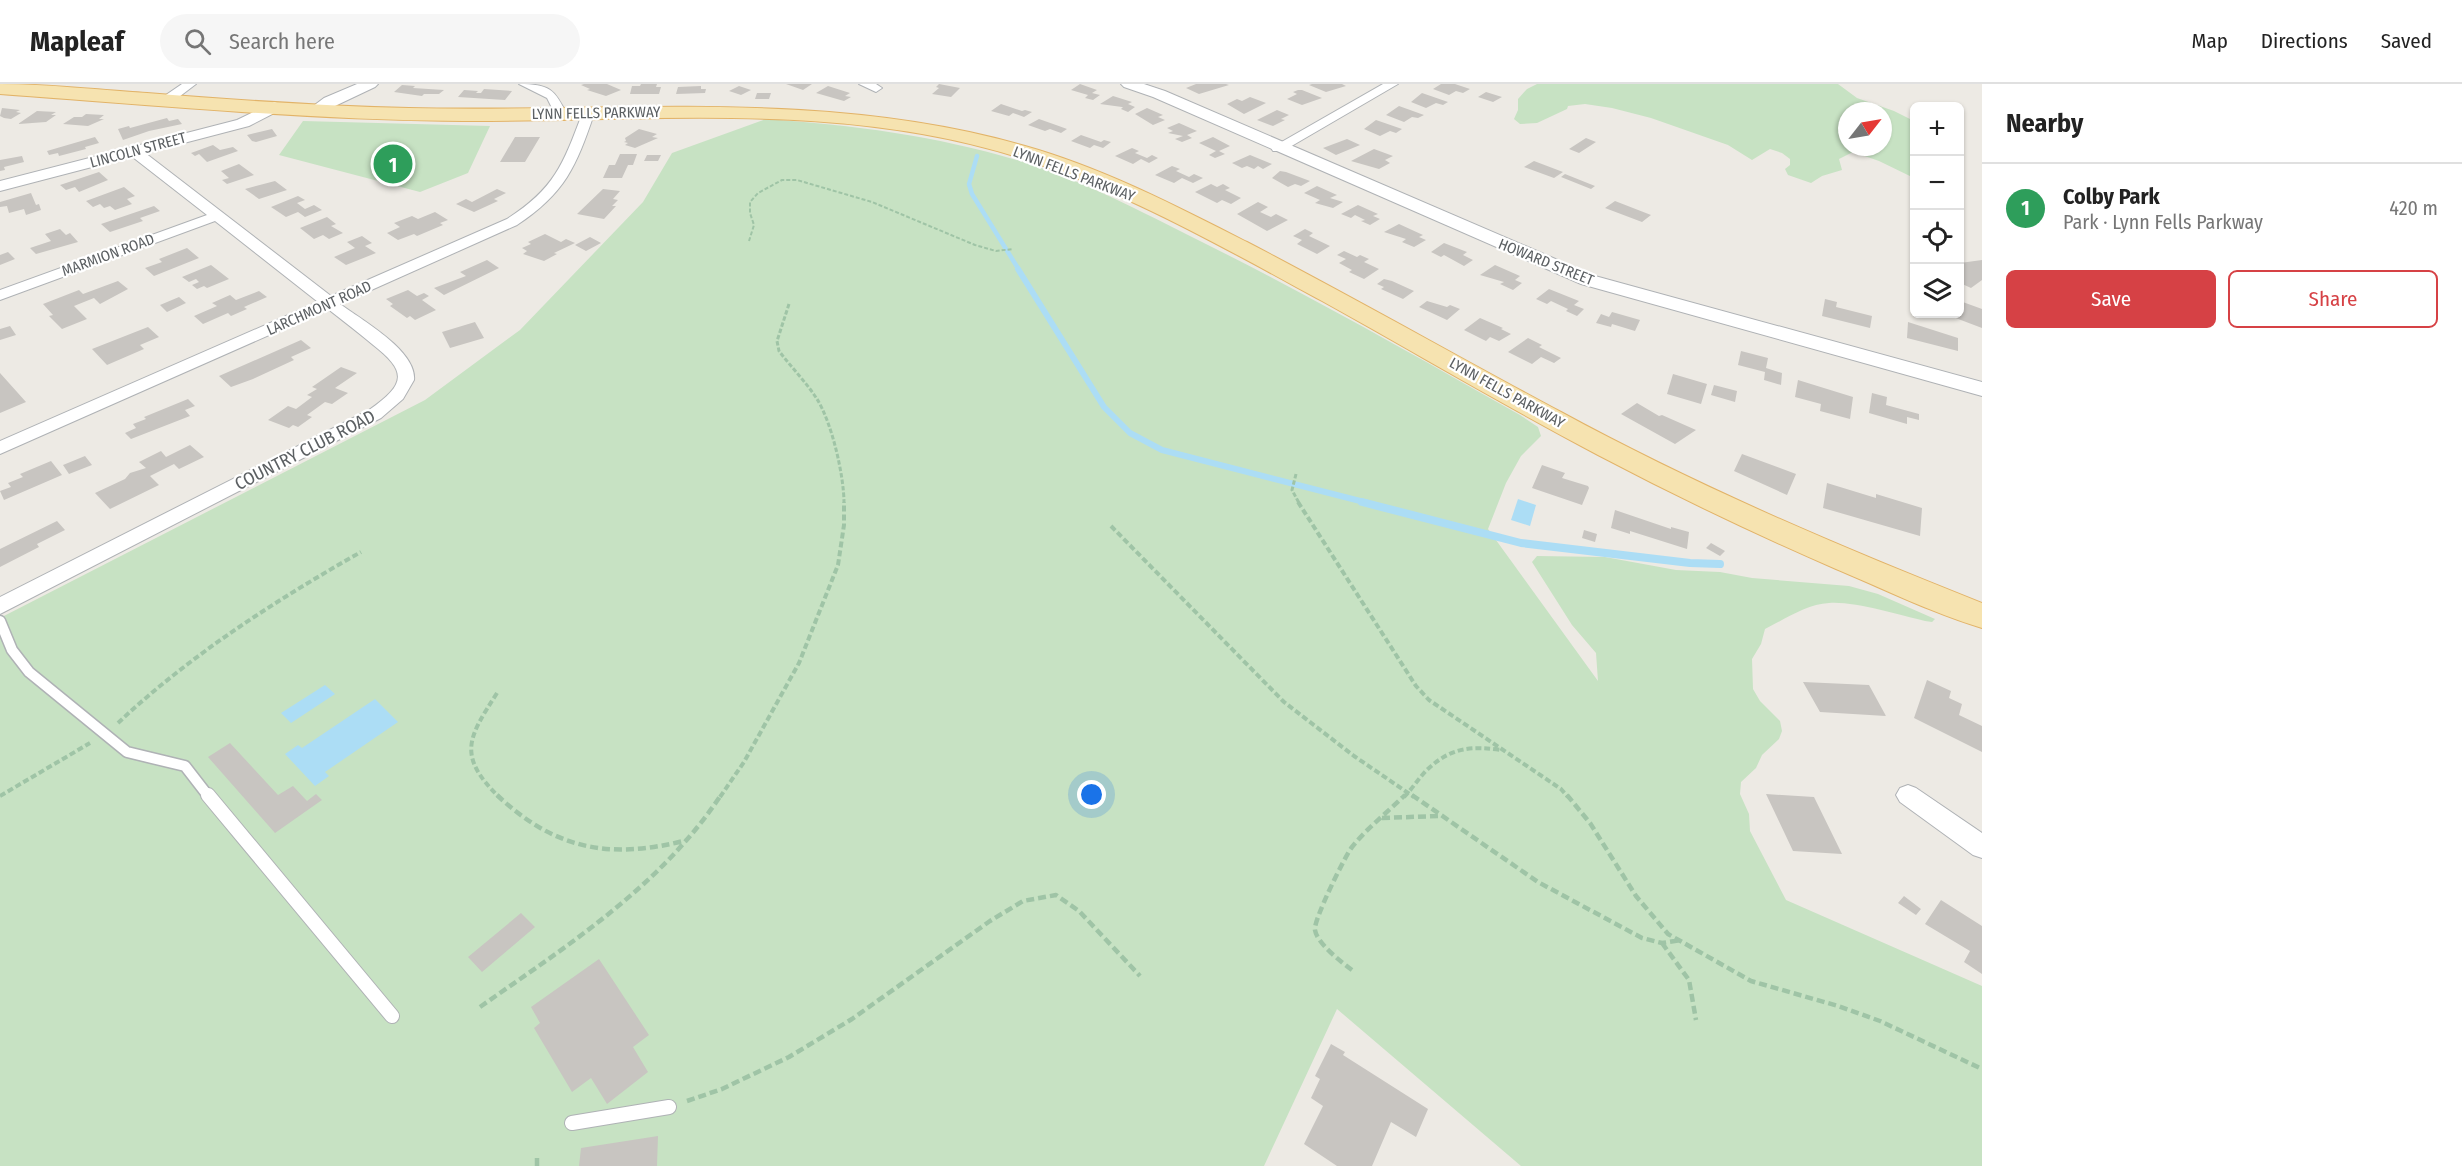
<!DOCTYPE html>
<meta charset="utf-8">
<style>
body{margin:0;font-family:"Fira Sans Condensed",sans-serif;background:#f6f6f6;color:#222}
.controls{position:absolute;right:18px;top:18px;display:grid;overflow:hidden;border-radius:9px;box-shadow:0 2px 4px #0004}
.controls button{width:54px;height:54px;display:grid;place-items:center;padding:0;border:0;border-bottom:2px solid #e0e0e0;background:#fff;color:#222;font:30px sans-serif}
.compass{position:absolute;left:1838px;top:18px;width:54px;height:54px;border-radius:50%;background:#fff;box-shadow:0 2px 4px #0004;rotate:59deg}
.you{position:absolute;left:1092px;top:711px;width:21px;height:21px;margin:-15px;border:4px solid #fff;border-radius:50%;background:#1a73e8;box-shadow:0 0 0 9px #1a73e833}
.badge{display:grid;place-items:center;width:39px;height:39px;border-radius:50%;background:#d64145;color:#fff;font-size:20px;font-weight:700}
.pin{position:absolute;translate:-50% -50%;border:3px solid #fff;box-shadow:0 2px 6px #0006}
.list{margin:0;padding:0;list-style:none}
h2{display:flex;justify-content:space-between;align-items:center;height:78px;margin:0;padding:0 24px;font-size:26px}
h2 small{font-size:20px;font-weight:400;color:#767676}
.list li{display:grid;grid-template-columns:39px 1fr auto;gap:18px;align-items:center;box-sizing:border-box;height:90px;padding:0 24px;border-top:2px solid #e0e0e0}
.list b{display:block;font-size:22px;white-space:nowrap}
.list p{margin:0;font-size:20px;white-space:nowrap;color:#767676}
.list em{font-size:20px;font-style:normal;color:#767676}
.actions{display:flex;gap:12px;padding:18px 24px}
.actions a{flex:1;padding:14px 0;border:2px solid #d64145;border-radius:9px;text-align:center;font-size:21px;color:#d64145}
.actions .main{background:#d64145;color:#fff}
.icon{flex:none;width:33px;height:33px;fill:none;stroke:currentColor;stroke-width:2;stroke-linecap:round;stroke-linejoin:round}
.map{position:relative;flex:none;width:1982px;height:1082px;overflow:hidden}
header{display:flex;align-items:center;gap:36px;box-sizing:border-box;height:84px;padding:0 30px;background:#fff;border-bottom:2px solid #e0e0e0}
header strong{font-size:28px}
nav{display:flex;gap:33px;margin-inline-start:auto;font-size:21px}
.search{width:420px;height:54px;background:#f6f6f6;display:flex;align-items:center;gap:15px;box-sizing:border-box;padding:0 21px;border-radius:33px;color:#767676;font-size:22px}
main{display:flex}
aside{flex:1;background:#fff}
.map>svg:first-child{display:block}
.green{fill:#c7e2c3;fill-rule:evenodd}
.water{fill:#acddf5}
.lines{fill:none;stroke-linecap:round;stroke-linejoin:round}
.stream-far2{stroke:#acddf5;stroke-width:4.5}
.stream-far1{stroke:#acddf5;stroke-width:6}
.stream{stroke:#acddf5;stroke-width:8}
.building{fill:#c8c5c1}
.service-far1-casing{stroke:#afb2b5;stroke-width:13}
.service-casing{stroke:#afb2b5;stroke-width:16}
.minor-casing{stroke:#afb2b5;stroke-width:2}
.tertiary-casing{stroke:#afb2b5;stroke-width:2}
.primary-casing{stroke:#e2b368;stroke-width:2}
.path-far3{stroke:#9fc4a6;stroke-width:2;stroke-dasharray:4 2;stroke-linecap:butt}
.path-far2{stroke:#9fc4a6;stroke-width:3;stroke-dasharray:4.5 2;stroke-linecap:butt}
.path-far1{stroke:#9fc4a6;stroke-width:4;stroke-dasharray:6 3;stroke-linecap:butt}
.path{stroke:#9fc4a6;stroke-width:4.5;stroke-dasharray:8 4;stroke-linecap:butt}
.service-far1{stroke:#fff;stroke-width:10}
.service{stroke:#fff;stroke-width:14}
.minor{fill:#fff;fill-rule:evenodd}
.tertiary{fill:#fff;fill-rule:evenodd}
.primary{fill:#f6e3b0;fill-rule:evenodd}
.labels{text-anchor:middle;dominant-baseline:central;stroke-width:4.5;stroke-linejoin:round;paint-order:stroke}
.far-street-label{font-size:15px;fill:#5c6063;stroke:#fff}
.street-label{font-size:18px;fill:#5c6063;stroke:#fff}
</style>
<header>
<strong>Mapleaf</strong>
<div class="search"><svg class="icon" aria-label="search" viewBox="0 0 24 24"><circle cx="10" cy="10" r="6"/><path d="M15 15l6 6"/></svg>Search here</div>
<nav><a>Map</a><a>Directions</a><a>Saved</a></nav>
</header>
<main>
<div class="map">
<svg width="1982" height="1082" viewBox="0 0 1982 1082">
<rect width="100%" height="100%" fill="#edeae4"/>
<!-- green -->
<path class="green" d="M1537,0H1838L1857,14L1894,27L1914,37V94L1879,77L1853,68L1839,75L1842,86L1822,92L1811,99L1788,91L1785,85L1790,81V75L1782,69L1770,65L1752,76L1728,61L1651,34L1612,24L1585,20L1568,22L1567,25L1537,39L1520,40L1514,35L1518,26V15L1527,5ZM1847,27H1883V63H1847Z
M766,35C853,41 937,52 1020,77C1082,96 1140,127 1198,156C1307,210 1414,271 1520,331L1538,343L1541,352L1521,372L1506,399L1488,445L1598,597L1596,569L1572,541L1532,478L1537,472L1605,473L1676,486L1720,488L1752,494L1849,502L1878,510L1935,535L1932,538L1925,537C1899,531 1854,517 1829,519C1807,520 1785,535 1765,545L1761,560L1752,575L1753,605L1760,617L1780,637L1782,647L1779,655L1762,671L1756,684L1741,698L1740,710L1749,730L1750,747L1786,816L1982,902V1082H1521L1337,925L1264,1082H0V534L425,316L520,246L643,118L672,69Z
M303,37L490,42L468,89L420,108L279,71Z"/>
<!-- water -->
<path class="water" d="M1518,415L1536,421L1530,442L1511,436Z
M325,601L335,610L291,639L281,629Z
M375,615L398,638L325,688L329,692L315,702L285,670L298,661L302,664Z"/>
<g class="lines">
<!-- stream-far2 -->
<path class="stream-far2" d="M977,72L969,100L972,110L1019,186"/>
<!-- stream-far1 -->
<path class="stream-far1" d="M1018,185L1104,323L1130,349L1162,366L1368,419"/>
<!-- stream -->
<path class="stream" d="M1362,418L1521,459L1690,479L1720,480"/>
</g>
<!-- building -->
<path class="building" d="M584,0H607L621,6L606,12L587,6L590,5L581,1Z
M641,0H657L656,3H661L659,10H630L632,2H640Z
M786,0H812L803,6Z
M939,0L960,4L951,13L932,10L939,4L936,3Z
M1080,0L1097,6L1092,9L1100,11L1093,16L1085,14L1088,11L1071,6Z
M1196,0H1226L1229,1L1199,10L1186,4Z
M1312,0H1342L1346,2L1326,8L1309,1Z
M1441,0H1455L1470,5L1463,9L1456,7L1449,11L1433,5Z
M402,1L415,2L413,4L444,6L439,10H424L422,12L394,8Z
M701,2V5H706L705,9L676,10L678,3Z
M739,2L751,6L741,11L729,7Z
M828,2L850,9L845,12L851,13L844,17L816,9Z
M484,5L512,7L505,16L458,13L464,6L478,7L476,9H481Z
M1298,6H1302L1322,14L1302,21L1287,15L1297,10L1293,8Z
M1486,8L1502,13L1493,18L1478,13Z
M757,9H771L769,15H755Z
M1422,9L1448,18L1443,21L1436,19L1426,24L1411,18Z
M1113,12L1132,18L1128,20L1135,23L1128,28L1121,25L1123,23H1122L1100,20Z
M1250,13L1266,19L1244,30L1227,20L1237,15L1242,17Z
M1001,20L1022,27L1025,26L1032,28L1024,33L1013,29L1009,32L991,27Z
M1399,22L1424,31L1418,34L1412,33L1404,38L1386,31Z
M2,24L20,26L16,28L21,29L11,35L4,34L0,32Z
M1147,24L1163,31L1158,33L1165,36L1153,41L1135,30Z
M1277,26L1289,31L1281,35L1285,36L1273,42L1257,36Z
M37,27L56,28L51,31H56L46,38L18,40Z
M86,30L104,31L99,35H104L88,42L63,40L74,33H82Z
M167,34L169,37L178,35L182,40L149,47L123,56L118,45L129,42L130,44Z
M1039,35L1056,41L1067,45L1061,49L1050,45L1045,47L1028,41Z
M1376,36L1402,45L1396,49L1390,47L1380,52L1364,45Z
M1179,39L1197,47L1187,51L1192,54L1182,58L1175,55L1183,52L1168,49L1173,47L1167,44Z
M272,45L277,52L256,58L252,57L247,51Z
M639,45L657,50L652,53L658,54L635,64L625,61L628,59L624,58L626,57L625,54Z
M1081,51L1101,58L1104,56L1111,58L1103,64L1094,61L1090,64L1071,57Z
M95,53L99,59L85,63L86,65L59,72L58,69L49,71L47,67Z
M515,53H540L525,78H500Z
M1213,53L1230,62L1219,67L1225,70L1215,74L1209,71L1216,67L1199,59Z
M1586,54L1596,58L1579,69L1569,65Z
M1347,55L1360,61L1336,71L1323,64Z
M213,61L220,66L233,63L238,67L207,78L199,70L195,72L191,69Z
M1132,64L1139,67L1135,69L1147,74L1152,71L1158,74L1149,79L1141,75L1133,80L1115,72Z
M1374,65L1393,72L1385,76L1390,79L1379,85L1351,77Z
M620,70H637L633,81H628L622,94H603L609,81H615Z
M647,71H661L658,77H644Z
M1250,71L1272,80L1263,85L1258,82L1254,85L1247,82L1242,84L1232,79Z
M22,72L24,78L4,83L5,86L0,87V76Z
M1534,77L1563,88L1554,94L1524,83Z
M239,80L254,91L227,100L222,96L229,94L221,87Z
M1172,82L1180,85L1176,87L1189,93L1194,90L1203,94L1193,99L1182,94L1174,99L1155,91Z
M1280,87L1286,88L1310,97L1301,102L1295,100L1288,103L1272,94Z
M99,88L108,96L79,108L75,103L66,106L60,101Z
M1565,90L1595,102L1591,105L1561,93Z
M275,97L287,106L259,115L245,105Z
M1211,100L1217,103L1223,100L1230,104L1225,106L1241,114L1231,120L1222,116L1217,119L1195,108Z
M1317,102L1337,111L1330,114L1343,118L1333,124L1315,119L1320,116L1304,109Z
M124,103L135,112L127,115L132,120L115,126L110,122L104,124L100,120L93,123L86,117Z
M497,105L506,109L494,115L498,117L474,128L456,120L466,115L472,118Z
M603,105L620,107L613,115L618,116L612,122H616L604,135L577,130Z
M31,109L36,121L39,120L41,126L26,131L24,125L9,129L7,122L0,123V118Z
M298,112L305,116L297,119L305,125L314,121L322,126L305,133L298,128L286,133L271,123Z
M1615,117L1651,131L1642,138L1605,124Z
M1258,118L1268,123L1260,128L1271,133L1276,130L1288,136L1267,147L1237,130Z
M1358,121L1378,130L1373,132L1380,135L1370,141L1361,137L1365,136L1355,131L1351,134L1341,130Z
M154,122L160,127L140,134L143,137L110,148L101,140Z
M435,128L448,136L440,139L443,141L417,152L414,150L398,156L387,149L400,143L394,139L412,132L418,135Z
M327,133L336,140L331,142L343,149L329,155L323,151L314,155L300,144Z
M1399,140L1423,151L1419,153L1426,156L1414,163L1402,158L1406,155L1384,148Z
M60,145L66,151L70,149L78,158L36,170L30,164L51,157L45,150Z
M1305,145L1313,149L1309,152L1330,162L1317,170L1297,160L1302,156L1293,152Z
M545,150L561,158L566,155L575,159L554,169L557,170L544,177L523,170L527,167L522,164L531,160L528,158Z
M362,152L372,159L365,162L376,169L346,181L334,173L355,164L347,158Z
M590,153L601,159L586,167L575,161Z
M1444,159L1467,168L1463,171L1473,176L1464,182L1444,171L1441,173L1431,168Z
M187,164L199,174L154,192L145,184L162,178L159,175Z
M1344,167L1357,173L1360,171L1369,175L1364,178L1379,185L1364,195L1349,188L1352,186L1339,179L1346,175L1337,171Z
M8,168L15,175L0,181V171Z
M487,176L499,184L444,211L434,204L466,192L460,188Z
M1982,176V196L1971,204L1960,199V179Z
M211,181L229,195L207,204L204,202L197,205L192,201L199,198L196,195L189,198L182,193Z
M1495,181L1520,192L1515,196L1522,199L1513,206L1500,200L1504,198L1480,191Z
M1384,195L1392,197L1414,207L1403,215L1381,205L1384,203L1377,200Z
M118,197L128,205L100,220L94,214L74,222L87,235L62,245L49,232L53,231L43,220L79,206L83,210Z
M1549,205L1579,217L1574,221L1584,225L1577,232L1566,227L1568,225L1551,217L1547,220L1536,215Z
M408,206L417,212L424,209L429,212L422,216L436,226L415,236L410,232L407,234L390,222L393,220L386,215Z
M259,207L267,213L244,223L247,225L231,232L228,229L203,240L194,232L217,222L212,219L230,211L236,216Z
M179,213L186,219L167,228L160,221Z
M1825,215L1837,218L1836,223L1872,232L1870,244L1822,232Z
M1427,217L1447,223L1450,221L1460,225L1447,236L1419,223Z
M1960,217L1982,225V244L1945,230H1960Z
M1612,228L1640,236L1635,247L1612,240L1611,243L1596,239L1601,230L1609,233Z
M1480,234L1503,244L1501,245L1511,250L1499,257L1490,253L1486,257L1464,246Z
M475,238L484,254L450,264L442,248Z
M1908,238L1958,254V267L1907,254Z
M10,242L16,251L0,256V245Z
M148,243L159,253L140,261L144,265L107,281L92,265Z
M1528,254L1542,261L1539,263L1561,274L1554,279L1541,273L1532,280L1508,268Z
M301,256L311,264L291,273L294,276L253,295L231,303L219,292Z
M1741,267L1768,274L1766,284L1782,289L1781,301L1764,296L1765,288L1738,281Z
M341,283L357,289L335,304L348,309L332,320L325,318L307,331L312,333L298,343L293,341L289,344L268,336L288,322L296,325L312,313L307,311L317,305L312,303Z
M0,289L26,318L0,329Z
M1673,290L1707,300L1701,320L1667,310Z
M1798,296L1853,313L1850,335L1820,327L1821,320L1795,313Z
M1714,301L1737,307L1735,318L1711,311Z
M1872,309L1887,313L1886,321L1919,330V336L1907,333V340L1869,329Z
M188,315L195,322L185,326L190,332L131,355L125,349L136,344L133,340L146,335L144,333Z
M1637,319L1659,332L1662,331L1696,346L1675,360L1621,330Z
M190,361L204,373L179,385L174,380L150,392L159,401L110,425L95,409L125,395L130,389L146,384L139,378L161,367L166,373Z
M1742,370L1796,390L1787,411L1734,387Z
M85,372L92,381L69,390L63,381Z
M51,377L62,391L4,416L0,407L11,403L8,399L23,393L20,390Z
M1542,381L1565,389L1562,394L1588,402L1589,404L1582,421L1532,404Z
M1827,399L1876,414V410L1922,424L1920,452L1823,424Z
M1615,426L1671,445V443L1689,448L1687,465L1630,447V450L1611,444Z
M57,437L65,446L37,460L39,463L0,483V465Z
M1584,446L1597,450L1595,458L1582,454Z
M1711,459L1725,467L1720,472L1706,464Z
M1927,596L1951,607L1949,614L1962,620L1959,631L1982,642V668L1914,634Z
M1803,598L1869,601L1886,632L1820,628Z
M230,659L278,711L293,702L307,717L316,710L322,716L275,749L208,673Z
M1766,710L1814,713L1842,770L1793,767Z
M1904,812L1921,825L1916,831L1898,819Z
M1941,816L1982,842V890L1964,878L1970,867L1925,840Z
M521,829L535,843L482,888L468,873Z
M599,875L649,951L633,963L648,988L607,1020L591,994L572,1008L534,944L540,939L531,923Z
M1331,960L1345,968L1343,971L1428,1025L1416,1053L1391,1038L1372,1082H1337L1304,1060L1323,1022L1311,1014L1320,995L1315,992Z
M658,1052L657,1082H579L581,1064Z"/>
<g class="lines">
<!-- service-far1 casing -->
<g class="service-far1-casing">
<path id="service-far1" d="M0,537L12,566L29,588L127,668L185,682L209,713"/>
</g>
<!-- service casing -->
<g class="service-casing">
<path id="service" d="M208,711L392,932
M572,1039L669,1023"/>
</g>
<!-- minor casing -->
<g class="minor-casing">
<path id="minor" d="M182,0H196L171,19H163V13Z
M519,0C549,0 555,5 567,31L565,34H557L547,14Z
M859,0H876L882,4L876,8Z
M1383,0H1398L1283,67H1273L1271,64Z
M588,26L594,30C576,83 565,109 517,141L340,220C362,236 417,267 414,296L403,315L381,334L0,530V513L369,326C406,300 408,288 372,260C358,248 343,237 328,225L0,370V357L318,218L215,137L0,216V206L207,131L130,71L128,68L130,65H140L331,212L507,135C554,105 563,81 582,30Z
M1908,701L1916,704L1982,749V774L1973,771L1900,718L1896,711L1900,704Z"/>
</g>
<!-- tertiary casing -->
<g class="tertiary-casing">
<path id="tertiary" d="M357,0H378L375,3L316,31L308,26L324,14Z
M1121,0H1144L1165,7L1595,192L1982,298V312L1581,200L1153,13L1124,3Z
M274,18L280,20L282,23L280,26L249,42L0,107V97L237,36Z"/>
</g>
<!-- primary casing -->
<g class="primary-casing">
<path id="primary" d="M0,0C49,0 98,6 147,9C234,16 321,22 409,24C615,29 824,4 1025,62C1103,84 1176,122 1247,158C1353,213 1456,272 1561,328C1697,402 1838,462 1982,519V544C1932,529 1884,505 1836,485C1755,450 1676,412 1598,371C1505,322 1414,268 1322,217C1230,167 1137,114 1038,80C854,15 654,38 463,37C308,36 154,21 0,10Z"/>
</g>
<!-- path-far3 -->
<path class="path-far3" d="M749,157L754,141L750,129V118L758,109L782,96H797L872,118L975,161L996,167L1013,165"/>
<!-- path-far2 -->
<path class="path-far2" d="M789,220L777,257L779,267C791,283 806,298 817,315C832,339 844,392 844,419
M1296,390L1292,406L1299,419"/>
<!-- path-far1 -->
<path class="path-far1" d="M1298,418L1416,602L1429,616L1561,705L1568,713
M1111,442L1284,618L1354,672L1414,713
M497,609C469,653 456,671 499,713
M118,639C189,572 276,516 361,468
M0,712L90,659
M720,713L744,678L799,579L838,481L844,441V418
M1404,713C1413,704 1420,692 1429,684C1452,663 1472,662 1501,666"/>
<!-- path -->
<path class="path" d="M497,711C555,766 611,776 687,756
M1412,711L1538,798L1642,854L1662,859L1681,856
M1567,711L1590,739L1636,812L1668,850L1751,897L1838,922L1880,937L1982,985
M1382,734L1438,732
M1662,859L1689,896L1696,936
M1352,886C1341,878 1317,859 1315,846C1313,837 1345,772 1352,763C1367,744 1388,728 1405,711
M480,923C568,861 660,803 721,711
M687,1017L722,1005L789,973L852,935L990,837L1023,817L1056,811L1079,827L1140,892
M537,1074V1082"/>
<!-- service-far1 -->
<use href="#service-far1" class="service-far1"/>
<!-- service -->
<use href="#service" class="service"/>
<!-- minor -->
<use href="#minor" class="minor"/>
<!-- tertiary -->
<use href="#tertiary" class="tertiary"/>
<!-- primary -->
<use href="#primary" class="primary"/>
</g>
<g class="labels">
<!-- far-street labels -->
<g class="far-street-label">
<text transform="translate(596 29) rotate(-1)">LYNN FELLS PARKWAY</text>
<text transform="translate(138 66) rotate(-15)">LINCOLN STREET</text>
<text transform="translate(1074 90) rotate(21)">LYNN FELLS PARKWAY</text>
<text transform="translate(108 171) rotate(-20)">MARMION ROAD</text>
<text transform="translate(1546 178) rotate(22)">HOWARD STREET</text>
<text transform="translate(319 224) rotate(-24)">LARCHMONT ROAD</text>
<text transform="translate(1507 309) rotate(29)">LYNN FELLS PARKWAY</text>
</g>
<!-- street labels -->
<g class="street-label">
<text transform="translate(305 366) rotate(-27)">COUNTRY CLUB ROAD</text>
</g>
</g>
</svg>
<div class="controls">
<button>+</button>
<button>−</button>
<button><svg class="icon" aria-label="locate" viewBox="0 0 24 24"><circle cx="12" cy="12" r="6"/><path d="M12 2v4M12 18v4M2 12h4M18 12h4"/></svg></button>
<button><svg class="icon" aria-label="layers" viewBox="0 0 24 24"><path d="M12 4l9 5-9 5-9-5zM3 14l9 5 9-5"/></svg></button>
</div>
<svg class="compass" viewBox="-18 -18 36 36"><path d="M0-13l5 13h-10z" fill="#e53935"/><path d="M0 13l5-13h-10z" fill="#767676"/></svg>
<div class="you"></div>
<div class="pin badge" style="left:393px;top:80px;background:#2e9e5b">1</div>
</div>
<aside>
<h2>Nearby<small></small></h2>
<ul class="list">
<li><span class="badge" style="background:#2e9e5b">1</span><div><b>Colby Park</b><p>Park · Lynn Fells Parkway</p></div><em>420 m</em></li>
</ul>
<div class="actions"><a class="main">Save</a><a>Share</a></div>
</aside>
</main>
